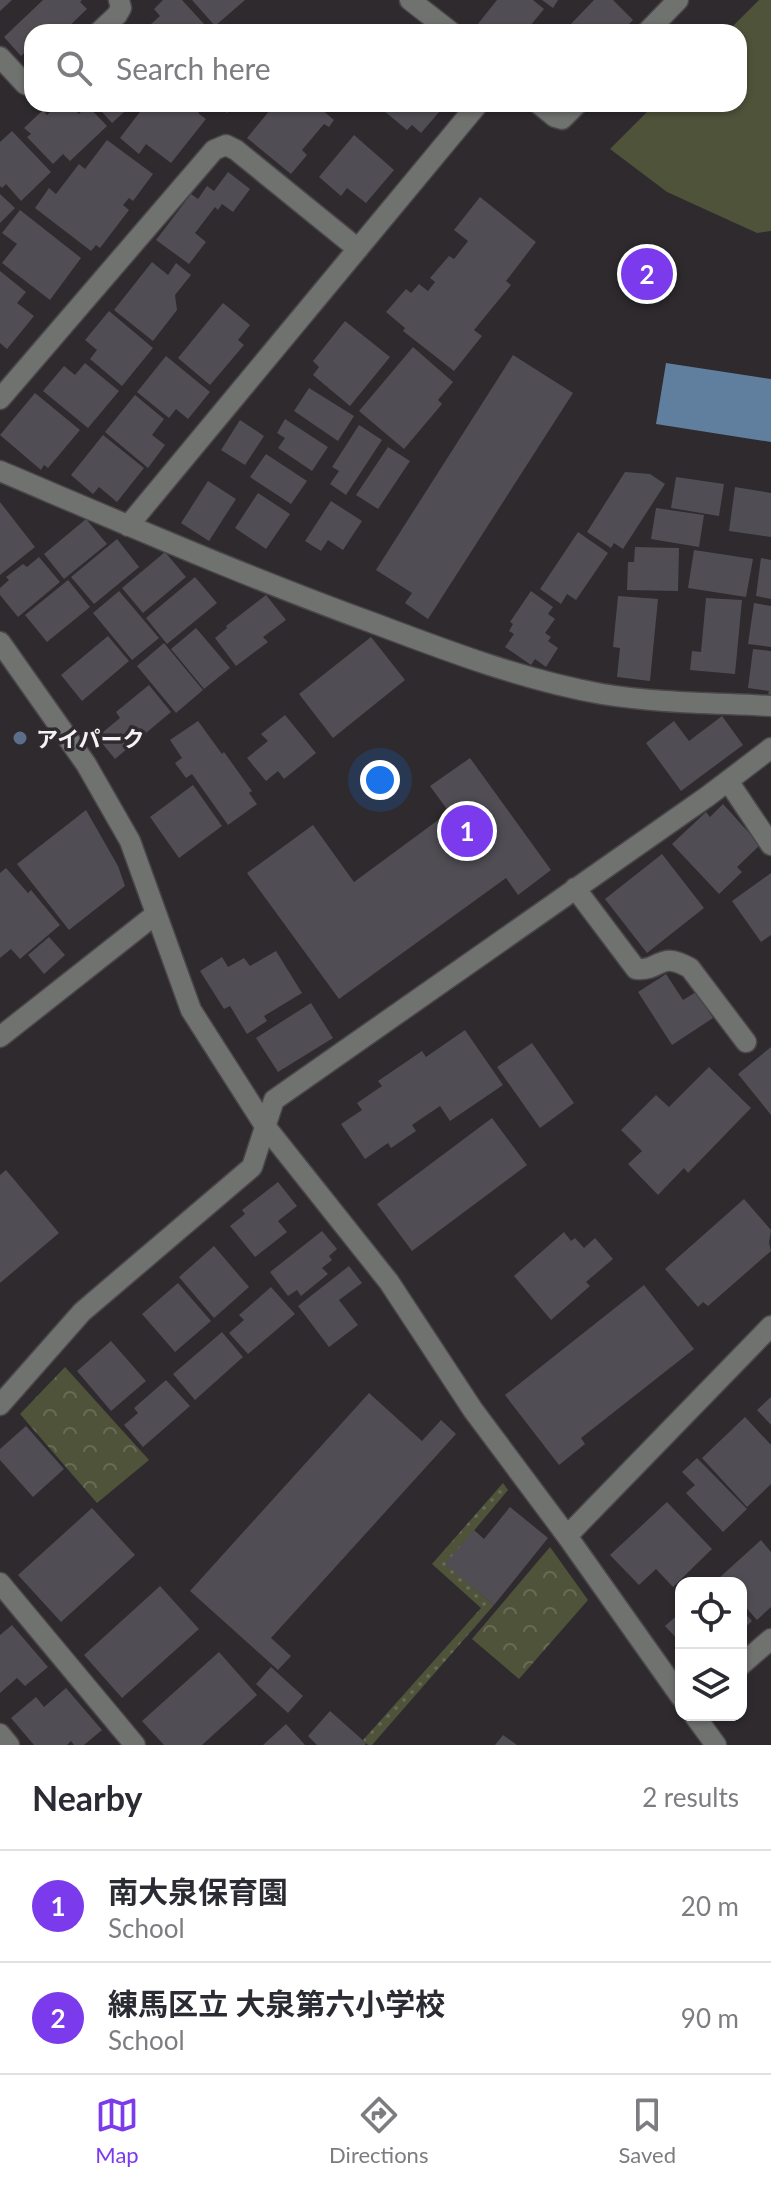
<!DOCTYPE html>
<meta charset="utf-8">
<style>
body{margin:0;font-family:Lato,"Noto Sans JP",sans-serif;background:#f2f2f3;color:#2b2b33}
.controls{position:absolute;right:24px;bottom:24px;display:grid;overflow:hidden;border-radius:16px;box-shadow:0 2px 6px #0004}
.controls button{width:72px;height:72px;display:grid;place-items:center;padding:0;border:0;border-bottom:2px solid #e1e1e2;background:#fff;color:#2b2b33;font:40px sans-serif}
.you{position:absolute;left:380px;top:780px;width:28px;height:28px;margin:-20px;border:6px solid #fff;border-radius:50%;background:#1a73e8;box-shadow:0 0 0 12px #1a73e833}
.badge{display:grid;place-items:center;width:52px;height:52px;border-radius:50%;background:#7c3aed;color:#fff;font-size:26px;font-weight:700}
.pin{position:absolute;translate:-50% -50%;border:4px solid #fff;box-shadow:0 2px 8px #0006}
.list{margin:0;padding:0;list-style:none}
h2{display:flex;justify-content:space-between;align-items:center;height:104px;margin:0;padding:0 32px;font-size:34px}
h2 small{font-size:26px;font-weight:400;color:#7c7c81}
.list li{display:grid;grid-template-columns:52px 1fr auto;gap:24px;align-items:center;box-sizing:border-box;height:112px;padding:0 32px;border-top:2px solid #e1e1e2}
.list b{display:block;font-size:30px;white-space:nowrap}
.list p{margin:0;font-size:26px;white-space:nowrap;color:#7c7c81}
.list em{font-size:26px;font-style:normal;color:#7c7c81}
.icon{flex:none;width:44px;height:44px;fill:none;stroke:currentColor;stroke-width:2;stroke-linecap:round;stroke-linejoin:round}
.map{position:relative;flex:none;width:771px;height:1745px;overflow:hidden}
.search{position:absolute;background:#fff;box-shadow:0 2px 6px #0004;left:24px;right:24px;top:24px;height:88px;display:flex;align-items:center;gap:20px;box-sizing:border-box;padding:0 28px;border-radius:24px;color:#7c7c81;font-size:30px}
.sheet{height:328px;background:#fff}
nav{display:flex;justify-content:space-around;align-items:center;box-sizing:border-box;height:112px;border-top:2px solid #e1e1e2;background:#fff;font-size:22px;color:#7c7c81}
nav a{display:grid;justify-items:center;gap:4px}
nav .on{color:#7c3aed}
.map>svg:first-child{display:block}
.grass{fill:url(#grass-dots)}
.park{fill:url(#park-crowns)}
.garden{fill:#4e533a}
.water{fill:#607f9f}
.building{fill:#504e54}
.lines{fill:none;stroke-linecap:round;stroke-linejoin:round}
.minor-casing{stroke:#4a464a;stroke-width:23}
.minor{stroke:#707270;stroke-width:20}
.service-dot{fill:#5c6f8a;stroke:#2e2a2e;stroke-width:3}
.labels{text-anchor:middle;dominant-baseline:central;stroke-width:7;stroke-linejoin:round;paint-order:stroke}
.poi-label{font-size:22px;font-weight:bold;fill:#f5f2f6;stroke:#2e2a2e;text-anchor:start}
</style>
<div class="map">
<svg width="771" height="1745" viewBox="0 0 771 1745">
<defs>
<pattern id="grass-dots" width="8" height="8" patternUnits="userSpaceOnUse" patternTransform="scale(2)"><rect width="8" height="8" fill="#4e533a"/><path d="M2 2h.1M6 6h.1" fill="none" stroke="#686c57" stroke-width="1.8" stroke-linecap="round"/></pattern>
<pattern id="park-crowns" width="20" height="18" patternUnits="userSpaceOnUse" patternTransform="scale(2)"><rect width="20" height="18" fill="#4e533a"/><path d="M2 6a3 3 0 1 1 6 0M12 15a3 3 0 1 1 6 0" fill="none" stroke="#686c57"/></pattern>
</defs>
<rect width="100%" height="100%" fill="#2e2a2e"/>
<!-- grass -->
<path class="grass" d="M503,1483L508,1490L446,1564L494,1605L372,1745H368L363,1740L481,1608L432,1564Z"/>
<!-- park -->
<path class="park" d="M65,1367L149,1460L97,1503L20,1414Z
M550,1547L588,1600L519,1679L472,1639Z"/>
<!-- garden -->
<path class="garden" d="M759,0H771V231L757,233L667,192L610,149L655,104H739V32H727Z"/>
<!-- water -->
<path class="water" d="M666,363L771,379V442L656,424Z"/>
<!-- building -->
<path class="building" d="M0,0H12L0,11Z
M43,0H82L80,2L87,9L63,32H32V53L28,50L21,56L4,37Z
M163,0H182L204,24L195,32H142L160,16L154,9Z
M192,0H245L215,26Z
M497,0H533L544,9L525,32H485L477,25Z
M542,0H558L553,8Z
M594,0H613L633,20L621,32H573L568,27Z
M58,104H69L79,114L87,105L107,126L70,161L63,154L53,164L27,137L31,134L24,128L43,110L47,115Z
M95,104H133L112,123Z
M146,104H200L203,106L198,113L206,119L171,163L146,144L139,154L120,138Z
M215,104H234L227,113Z
M275,104H315L334,120L329,127L324,124L302,150L307,155L291,174L247,138Z
M388,104H446L421,133L412,125L407,130L383,110Z
M12,131L51,172L21,201L6,184L2,188L0,186V142Z
M354,135L394,170L366,203L347,188L341,196L319,177Z
M107,140L153,174L133,201L129,198L123,205L129,210L100,248L96,245L91,251L35,208L49,188L56,194L79,164L85,169Z
M228,172L250,189L233,212L222,204L218,210L215,207L195,233L206,242L189,264L156,240L191,194L198,199L207,186L214,191Z
M0,194L15,208L0,223Z
M480,197L536,242L506,281L511,285L474,330L482,336L454,371L403,331L405,328L386,312L406,289L411,293L419,284L428,291L435,282L430,278L449,256L454,259L468,241L454,230Z
M20,210L81,258L50,300L2,263L17,244L2,233Z
M152,262L168,275L176,263L191,275L175,295L177,310L153,341L114,310Z
M0,271L26,292L17,303L34,316L7,349L0,343Z
M223,303L250,325L238,340L244,345L210,385L178,358Z
M109,311L153,348L122,386L90,359L97,350L85,340Z
M345,321L390,357L350,406L313,375L319,367L313,361Z
M413,347L453,382L438,400L442,404L404,449L359,411Z
M513,355L573,393L428,619L405,603L412,593L376,570Z
M166,356L210,392L188,419L176,409L169,418L137,392Z
M85,363L119,391L88,428L43,391L64,366L75,375Z
M309,388L354,416L338,441L294,411Z
M35,393L80,430L48,468L44,465L41,470L0,435Z
M135,395L164,419L152,435L165,445L148,468L105,432Z
M285,419L328,447L312,471L278,448L285,438L277,433Z
M240,420L264,436L245,465L221,450Z
M359,425L382,440L346,495L330,484L339,471L332,467Z
M103,435L144,468L117,502L99,487L93,494L71,475Z
M388,447L410,461L378,509L356,495Z
M266,454L307,481L291,504L250,477Z
M625,472L650,474L665,484L623,549L614,543L611,548L587,532Z
M676,477L724,484L719,516L671,508Z
M208,481L236,499L209,541L181,523Z
M735,487L771,493V537L729,531Z
M258,493L290,514L266,549L235,528Z
M331,501L362,521L343,550L328,540L321,551L305,541Z
M0,502L35,547L0,575Z
M656,508L704,515L699,547L651,539Z
M86,519L107,544L64,579L44,554Z
M578,532L608,553L576,600L567,594L561,604L540,589Z
M117,539L139,567L94,604L71,577Z
M635,547L679,548L678,591L627,590L628,562H634Z
M694,550L753,559L746,597L688,588Z
M165,552L186,577L143,613L122,588Z
M39,557L60,582L18,617L0,595V588L9,580L6,577L23,564L27,567Z
M761,558L771,560V599L756,596Z
M195,577L217,603L167,644L146,618Z
M68,580L90,607L47,642L25,615Z
M119,591L159,638L132,660L93,613Z
M531,591L553,607L548,614L555,619L545,633L551,637L548,641L558,648L546,667L535,659L531,665L505,647L514,634L509,631L513,624L510,622Z
M266,595L286,620L263,637L268,642L236,666L215,638L227,628L226,626Z
M618,596L658,599L650,681L617,677L620,648L613,647Z
M706,598L742,600L735,674L690,670L692,651L701,652Z
M754,603L771,606V647L748,644Z
M196,628L230,668L204,689L171,649Z
M108,636L129,661L82,701L61,675Z
M371,637L405,680L333,738L299,694Z
M164,643L203,690L176,713L137,666Z
M753,649L771,651V695L768,694L769,691L748,688Z
M149,685L171,712L115,759L97,737L120,718L116,712Z
M285,715L316,753L284,779L278,771L266,781L247,758L268,741L261,734Z
M722,716L743,745L681,791L646,743L674,721L689,741Z
M198,721L222,754L224,752L252,791L249,793L257,804L228,825L192,774L186,778L175,763L182,758L170,740Z
M470,758L551,870L518,895L506,878L339,999L247,873L313,825L354,882L449,812L430,786Z
M193,785L222,826L179,858L150,817Z
M723,804L760,845L737,867L742,872L719,894L672,844L706,812L710,817Z
M86,810L118,866L125,886L69,930L17,864Z
M662,854L704,908L647,953L605,899Z
M6,868L28,893L31,890L60,925L20,959L11,949L0,958V873Z
M771,873V935L761,942L732,901Z
M49,937L65,955L44,974L28,955Z
M276,951L302,993L264,1016L267,1021L247,1034L230,1006L224,1009L200,971L222,957L228,967L244,958L250,966Z
M666,974L683,1000L696,992L713,1018L672,1045L638,992Z
M311,1003L333,1038L278,1072L256,1038Z
M465,1030L503,1085L450,1121L440,1106L412,1125L416,1131L391,1148L388,1143L365,1159L341,1124L362,1110L357,1103L382,1086L378,1081L422,1051L426,1057Z
M532,1043L574,1103L540,1128L497,1067Z
M771,1047V1115L738,1074Z
M709,1067L751,1108L688,1173L684,1168L658,1195L628,1164L642,1151L621,1130L656,1095L669,1107Z
M492,1118L527,1165L412,1251L377,1204Z
M6,1170L59,1233L0,1283V1175Z
M278,1182L297,1206L278,1221L287,1232L255,1257L230,1226L245,1214L242,1210Z
M744,1199L771,1230L769,1243L771,1251L708,1306L703,1302L698,1307L665,1269Z
M322,1231L337,1249L329,1256L332,1260L322,1268L328,1274L301,1296L297,1290L288,1296L270,1272Z
M564,1232L571,1241L575,1238L584,1248L595,1238L613,1259L586,1282L590,1286L551,1320L514,1276Z
M214,1246L249,1287L214,1318L179,1277Z
M349,1266L362,1283L339,1300L358,1325L329,1347L298,1306Z
M178,1283L211,1321L175,1352L142,1314Z
M644,1285L694,1349L581,1438L585,1444L559,1465L505,1395Z
M271,1287L295,1314L248,1354L229,1333L244,1320L239,1315Z
M222,1332L243,1357L195,1400L173,1374Z
M111,1341L146,1381L111,1411L77,1371Z
M166,1380L190,1406L143,1447L124,1425L138,1413L134,1408Z
M369,1393L422,1441L441,1420L456,1434L271,1638L291,1656L278,1670L190,1591Z
M771,1397V1425L757,1410Z
M745,1417L771,1445V1484L747,1507L702,1458Z
M26,1426L64,1469L33,1497L0,1460V1449Z
M697,1458L747,1509L723,1532L686,1493L695,1485L682,1472Z
M667,1502L712,1549L673,1587L656,1569L639,1585L610,1555Z
M510,1507L548,1538L494,1605L445,1564L474,1530L484,1539Z
M92,1508L135,1555L61,1622L18,1575Z
M761,1540L771,1552V1607L757,1620L741,1602V1583H724L719,1578Z
M160,1586L199,1629L122,1698L84,1655Z
M741,1609L752,1621L741,1631Z
M681,1612V1643L665,1626Z
M12,1625L48,1667L25,1686L17,1678L0,1693V1635Z
M219,1652L257,1695L202,1745H164L142,1721Z
M271,1667L303,1696L288,1713L256,1684Z
M66,1688L102,1730L84,1745H74L71,1741L67,1745H34L11,1718L36,1697L44,1707Z
M330,1711L366,1743L365,1745H317L308,1736Z
M286,1724L305,1745H263Z
M503,1735L517,1745H495Z"/>
<g class="lines">
<!-- minor casing -->
<g class="minor-casing">
<path id="minor" d="M410,0L451,32
M99,32L117,15L121,8L119,0
M647,32L678,0
M0,57L25,84L32,87
M539,104L555,117L562,119L577,104
M0,399L214,150L226,145L236,150L358,249
M0,471C125,524 249,578 376,624C450,652 524,680 602,694C657,703 715,703 771,706
M128,526L478,104
M0,642L86,764L130,841L191,1010L265,1126L389,1282L473,1410L567,1536L681,1697
M728,781L771,845
M575,888L636,969C663,971 658,950 690,968L746,1042
M0,1037L156,914
M0,1405L82,1312L252,1167L274,1100L708,796L771,748
M567,1536L771,1326
M0,1583L135,1745
M741,1665L771,1639
M694,1715L716,1745
M0,1734L9,1745"/>
</g>
<!-- minor -->
<use href="#minor" class="minor"/>
</g>
<!-- markers -->
<circle class="service-dot" cx="20" cy="738" r="8"/>
<g class="labels">
<!-- poi labels -->
<g class="poi-label">
<text x="36" y="738">アイパーク</text>
</g>
</g>
</svg>
<div class="controls">
<button><svg class="icon" aria-label="locate" viewBox="0 0 24 24"><circle cx="12" cy="12" r="6"/><path d="M12 2v4M12 18v4M2 12h4M18 12h4"/></svg></button>
<button><svg class="icon" aria-label="layers" viewBox="0 0 24 24"><path d="M12 4l9 5-9 5-9-5zM3 14l9 5 9-5"/></svg></button>
</div>
<div class="you"></div>
<div class="pin badge" style="left:467px;top:831px">1</div>
<div class="pin badge" style="left:647px;top:274px">2</div>
<div class="search"><svg class="icon" aria-label="search" viewBox="0 0 24 24"><circle cx="10" cy="10" r="6"/><path d="M15 15l6 6"/></svg>Search here</div>
</div>
<section class="sheet">
<h2>Nearby<small>2 results</small></h2>
<ul class="list">
<li><span class="badge">1</span><div><b>南大泉保育園</b><p>School</p></div><em>20 m</em></li>
<li><span class="badge">2</span><div><b>練馬区立 大泉第六小学校</b><p>School</p></div><em>90 m</em></li>
</ul>
</section>
<nav>
<a class="on"><svg class="icon" aria-label="map" viewBox="0 0 24 24"><path d="M3 6l6-2 6 2 6-2v14l-6 2-6-2-6 2zM9 4v14M15 6v14"/></svg>Map</a>
<a><svg class="icon" aria-label="directions" viewBox="0 0 24 24"><path d="M12 3l9 9-9 9-9-9zM9 14v-3h6M13 9l2 2-2 2"/></svg>Directions</a>
<a><svg class="icon" aria-label="saved" viewBox="0 0 24 24"><path d="M7 4h10v16l-5-4-5 4z"/></svg>Saved</a>
</nav>
